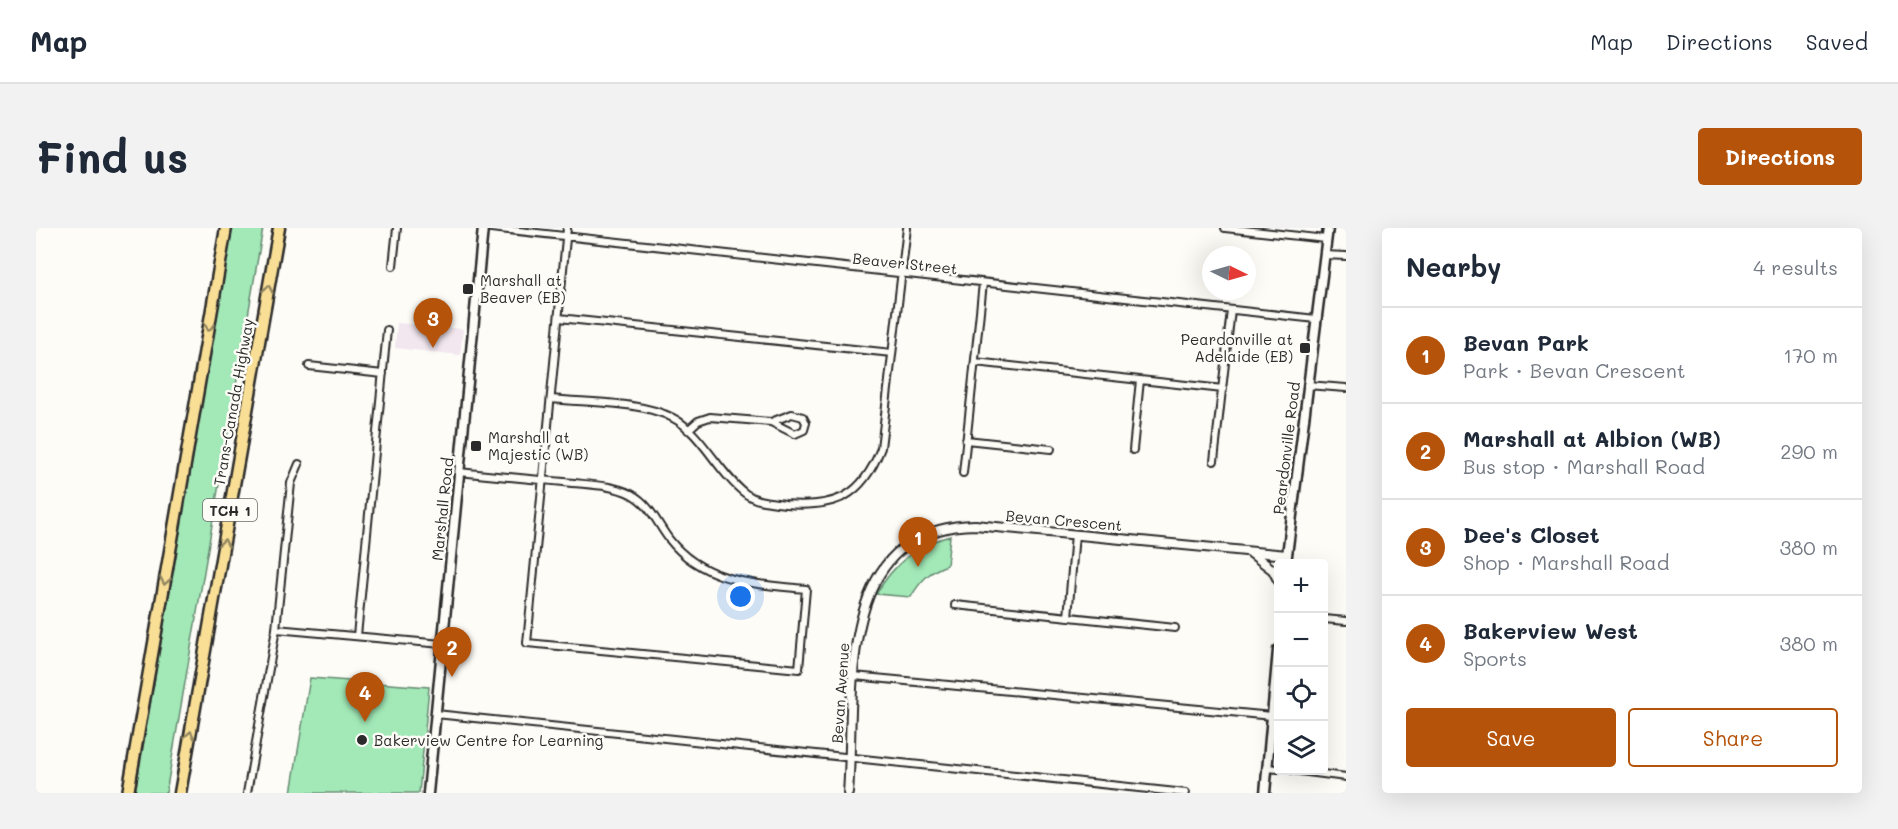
<!DOCTYPE html>
<meta charset="utf-8">
<style>
body{margin:0;font-family:Mali,sans-serif;background:#f2f2f3;color:#1f2937}
.controls{position:absolute;right:18px;bottom:18px;display:grid;overflow:hidden;border-radius:6px;box-shadow:0 6px 24px #0002}
.controls button{width:54px;height:54px;display:grid;place-items:center;padding:0;border:0;border-bottom:2px solid #e0e1e3;background:#fff;color:#1f2937;font:30px sans-serif}
.compass{position:absolute;left:1166px;top:18px;width:54px;height:54px;border-radius:50%;background:#fff;box-shadow:0 6px 24px #0002;rotate:95deg}
.you{position:absolute;left:705px;top:369px;width:21px;height:21px;margin:-15px;border:4px solid #fff;border-radius:50%;background:#1a73e8;box-shadow:0 0 0 9px #1a73e833}
.badge{display:grid;place-items:center;width:39px;height:39px;border-radius:50%;background:#b45309;color:#fff;font-size:20px;font-weight:700}
.pin{position:absolute;translate:-50% -50px;filter:drop-shadow(0 2px 3px #0008)}
.pin::after{content:'';position:absolute;top:32px;width:21px;height:18px;background:inherit;clip-path:polygon(0 0,100% 0,50% 100%)}
.list{margin:0;padding:0;list-style:none}
h2{display:flex;justify-content:space-between;align-items:center;height:78px;margin:0;padding:0 24px;font-size:26px}
h2 small{font-size:20px;font-weight:400;color:#747a83}
.list li{display:grid;grid-template-columns:39px 1fr auto;gap:18px;align-items:center;box-sizing:border-box;height:96px;padding:0 24px;border-top:2px solid #e0e1e3}
.list b{display:block;font-size:22px;white-space:nowrap}
.list p{margin:0;font-size:20px;white-space:nowrap;color:#747a83}
.list em{font-size:20px;font-style:normal;color:#747a83}
.actions{display:flex;gap:12px;padding:18px 24px}
.actions a{flex:1;padding:14px 0;border:2px solid #b45309;border-radius:6px;text-align:center;font-size:21px;color:#b45309}
.actions .main{background:#b45309;color:#fff}
.icon{flex:none;width:33px;height:33px;fill:none;stroke:currentColor;stroke-width:2;stroke-linecap:round;stroke-linejoin:round}
.map{position:relative;flex:none;width:1310px;height:565px;overflow:hidden;border-radius:6px}
header{display:flex;align-items:center;gap:36px;box-sizing:border-box;height:84px;padding:0 30px;background:#fff;border-bottom:2px solid #e0e1e3}
header strong{font-size:28px}
nav{display:flex;gap:33px;margin-inline-start:auto;font-size:21px}
.intro{display:flex;align-items:center;justify-content:space-between;box-sizing:border-box;height:144px;padding:0 36px}
h1{margin:0;font-size:42px}
.button{padding:15px 27px;border-radius:6px;background:#b45309;color:#fff;font-size:21px;font-weight:700}
main{display:flex;gap:36px;padding:0 36px}
aside{flex:1;background:#fff;border-radius:6px;box-shadow:0 6px 24px #0002}
.map>svg:first-child{display:block}
.built{fill:#f2e6ef}
.green{fill:#a2e9b7;stroke:#668a71;stroke-width:1.5}
.lines{fill:none;stroke-linecap:round;stroke-linejoin:round}
.minor-casing{stroke:#2b2b2b;stroke-width:10}
.tertiary-casing{stroke:#2b2b2b;stroke-width:12}
.secondary-casing{stroke:#2b2b2b;stroke-width:13}
.motorway-casing{stroke:#2b2b2b;stroke-width:15}
.minor{stroke:#fdfcf7;stroke-width:6}
.tertiary{stroke:#fdfcf7;stroke-width:8}
.secondary{stroke:#fdfcf7;stroke-width:8}
.motorway{stroke:#f9df96;stroke-width:10}
.oneway{stroke:#928560}
.poi-dot{fill:#2b2b2b;stroke:#fdfcf7;stroke-width:2}
.labels{text-anchor:middle;dominant-baseline:central;stroke-width:5;stroke-linejoin:round;paint-order:stroke}
.shield{fill:#fdfcf7;stroke:#6a6a68;stroke-width:1.5}
.shield-label{font-size:14px;font-weight:bold;fill:#2b2b2b}
.street-label{font-size:15px;fill:#2b2b2b;stroke:#fdfcf7}
.poi-label{font-size:15px;fill:#2b2b2b;stroke:#fdfcf7;text-anchor:start}
</style>
<header>
<strong>Map</strong>
<nav><a>Map</a><a>Directions</a><a>Saved</a></nav>
</header>
<div class="intro"><h1>Find us</h1><a class="button">Directions</a></div>
<main>
<div class="map">
<svg width="1310" height="565" viewBox="0 0 1310 565">
<rect width="100%" height="100%" fill="#fdfcf7"/>
<filter id="ink" filterUnits="userSpaceOnUse"><feTurbulence type="fractalNoise" baseFrequency=".0167" numOctaves="2"/><feDisplacementMap in="SourceGraphic" scale="12" xChannelSelector="R" yChannelSelector="G"/><feConvolveMatrix kernelMatrix="1 2 1 2 8 2 1 2 1" color-interpolation-filters="sRGB"/></filter>
<g filter="url(#ink)">
<!-- built -->
<path class="built" d="M361,95L427,101L424,127L359,120Z"/>
<!-- green -->
<path class="green" d="M196,0H227L130,565H99Z
M914,308L911,337C894,343 884,353 875,369L840,366C858,336 880,317 914,308Z
M274,450L393,459L383,565H255Z"/>
<g class="lines">
<!-- minor casing -->
<g class="minor-casing">
<path id="minor" d="M455,0L1280,91
M1189,0L1290,11
M1288,27L1310,28
M357,38L361,0
M523,90L856,125
M939,134L1187,161
M273,138L347,146
M1271,157L1310,160
M515,171C551,175 605,173 637,190C665,204 683,246 710,266C721,274 735,274 749,276C800,280 826,269 845,220L871,0
M652,202L662,193L674,189L735,194L759,206L768,202L770,195L767,189L756,186L735,194
M930,212L1015,221
M1097,222L1104,152
M1178,233L1195,82
M423,244C458,248 493,251 528,254C550,257 575,256 595,266C615,277 620,294 633,311C667,355 720,356 770,361L763,441L491,415L531,0
M927,245L947,55
M919,377L1139,400
M1032,389L1039,306
M1288,391L1310,393
M240,401L406,416
M321,408L351,102
M818,448L1236,488
M400,486L1150,565
M1231,540L1242,541
M1256,542L1310,549
M211,565L240,401L255,255L263,236"/>
</g>
<!-- tertiary casing -->
<g class="tertiary-casing">
<path id="tertiary" d="M1215,325L1237,342L1242,352
M812,565C820,466 795,300 939,297L1251,327"/>
</g>
<!-- secondary casing -->
<g class="secondary-casing">
<path id="secondary" d="M1250,335L1292,0
M392,565L447,0
M1229,565L1242,422"/>
</g>
<!-- motorway casing -->
<g class="motorway-casing">
<path id="motorway" d="M92,565L190,0
M144,565L243,0"/>
</g>
<!-- minor -->
<use href="#minor" class="minor"/>
<!-- tertiary -->
<use href="#tertiary" class="tertiary"/>
<!-- secondary -->
<use href="#secondary" class="secondary"/>
<!-- motorway -->
<use href="#motorway" class="motorway"/>
</g>
<!-- one-way arrows -->
<defs><path id="oneway-chevron" d="M-2-3.5L2.5 0L-2 3.5" fill="none" stroke-width="1.6" stroke-linecap="round" stroke-linejoin="round" transform="scale(1.5)"/></defs>
<g class="oneway">
<use href="#oneway-chevron" transform="translate(232 61) rotate(-80)"/>
<use href="#oneway-chevron" transform="translate(173 99) rotate(100)"/>
<use href="#oneway-chevron" transform="translate(188 315) rotate(-80)"/>
<use href="#oneway-chevron" transform="translate(129 353) rotate(100)"/>
<use href="#oneway-chevron" transform="translate(154 507) rotate(-80)"/>
</g>
</g>
<!-- markers -->
<g class="poi-dot">
<rect x="426" y="55" width="12" height="12" rx="3"/>
<rect x="1263" y="114" width="12" height="12" rx="3"/>
<rect x="434" y="212" width="12" height="12" rx="3"/>
<circle cx="326" cy="512" r="6"/>
</g>
<g class="labels">
<!-- shield labels -->
<rect class="shield" x="167" y="271" width="54" height="22" rx="4.5"/>
<g class="shield-label">
<text x="194" y="282">TCH 1</text>
</g>
<!-- street labels -->
<g class="street-label">
<text transform="translate(869 35) rotate(6)">Beaver Street</text>
<text transform="translate(197 174) rotate(-80)">Trans-Canada Highway</text>
<text transform="translate(1250 220) rotate(-83)">Peardonville Road</text>
<text transform="translate(406 281) rotate(-84)">Marshall Road</text>
<text transform="translate(1028 292) rotate(5)">Bevan Crescent</text>
<text transform="translate(804 465) rotate(-86)">Bevan Avenue</text>
</g>
<!-- poi labels -->
<g class="poi-label">
<text x="444" y="52">Marshall at<tspan x="444" dy="17">Beaver (EB)</tspan></text>
<text x="1257" y="111" text-anchor="end">Peardonville at<tspan x="1257" dy="17">Adelaide (EB)</tspan></text>
<text x="452" y="209">Marshall at<tspan x="452" dy="17">Majestic (WB)</tspan></text>
<text x="338" y="512">Bakerview Centre for Learning</text>
</g>
</g>
</svg>
<div class="controls">
<button>+</button>
<button>−</button>
<button><svg class="icon" aria-label="locate" viewBox="0 0 24 24"><circle cx="12" cy="12" r="6"/><path d="M12 2v4M12 18v4M2 12h4M18 12h4"/></svg></button>
<button><svg class="icon" aria-label="layers" viewBox="0 0 24 24"><path d="M12 4l9 5-9 5-9-5zM3 14l9 5 9-5"/></svg></button>
</div>
<svg class="compass" viewBox="-18 -18 36 36"><path d="M0-13l5 13h-10z" fill="#e53935"/><path d="M0 13l5-13h-10z" fill="#747a83"/></svg>
<div class="you"></div>
<div class="pin badge" style="left:882px;top:339px">1</div>
<div class="pin badge" style="left:416px;top:449px">2</div>
<div class="pin badge" style="left:397px;top:120px">3</div>
<div class="pin badge" style="left:329px;top:494px">4</div>
</div>
<aside>
<h2>Nearby<small>4 results</small></h2>
<ul class="list">
<li><span class="badge">1</span><div><b>Bevan Park</b><p>Park · Bevan Crescent</p></div><em>170 m</em></li>
<li><span class="badge">2</span><div><b>Marshall at Albion (WB)</b><p>Bus stop · Marshall Road</p></div><em>290 m</em></li>
<li><span class="badge">3</span><div><b>Dee's Closet</b><p>Shop · Marshall Road</p></div><em>380 m</em></li>
<li><span class="badge">4</span><div><b>Bakerview West</b><p>Sports</p></div><em>380 m</em></li>
</ul>
<div class="actions"><a class="main">Save</a><a>Share</a></div>
</aside>
</main>
